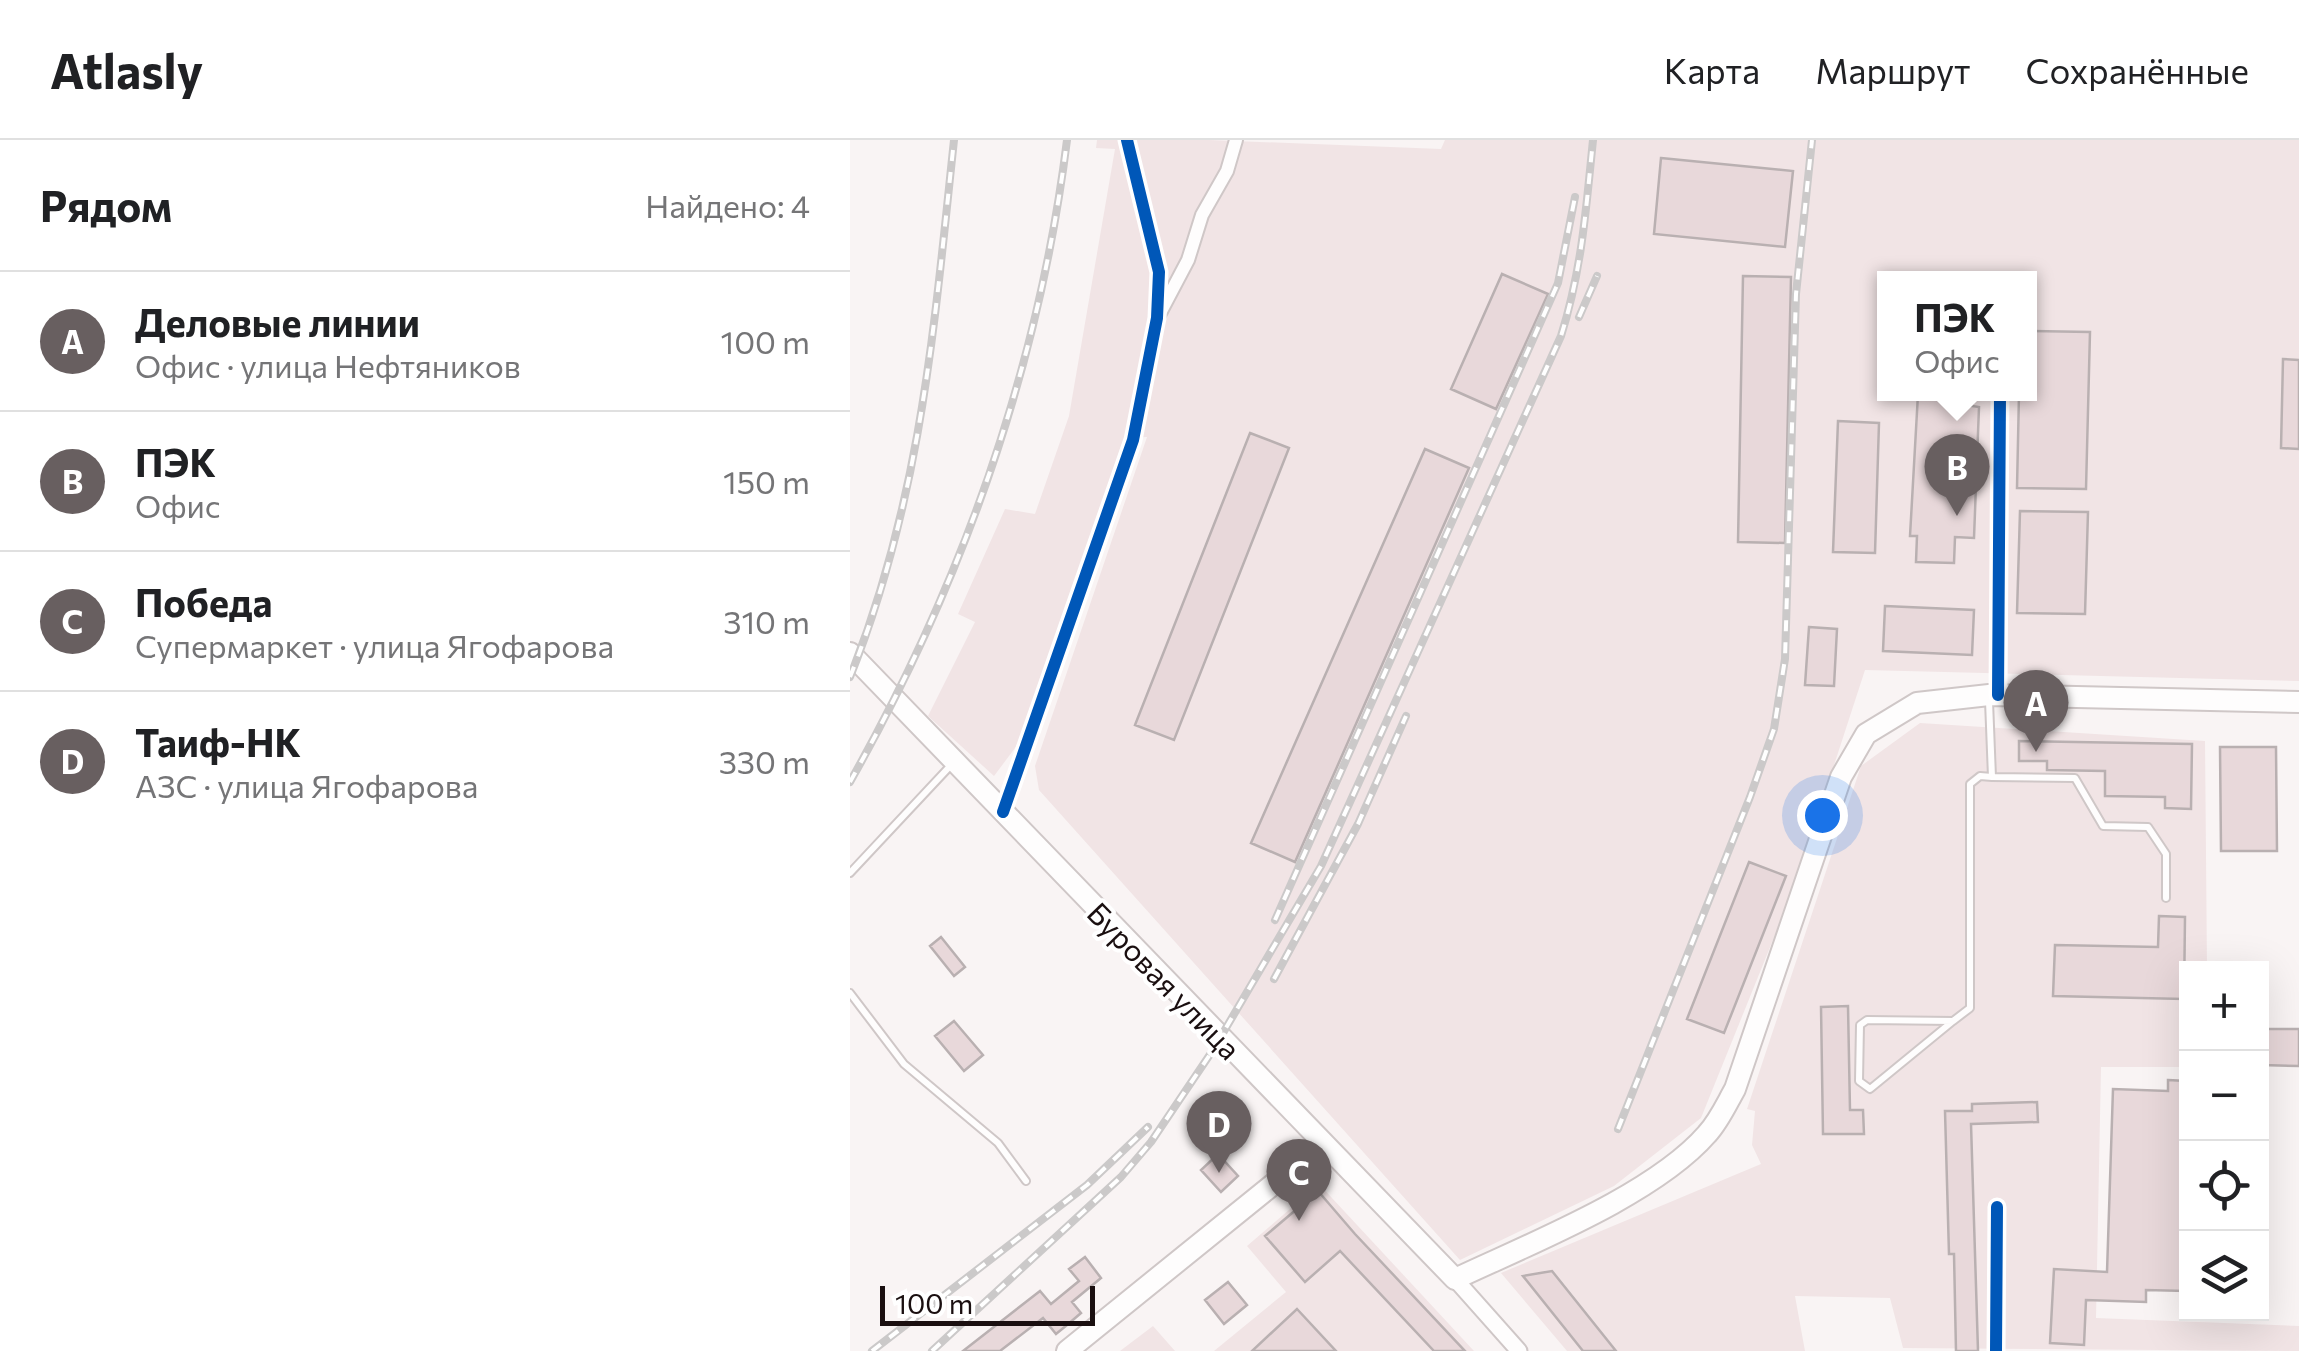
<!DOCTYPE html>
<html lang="ru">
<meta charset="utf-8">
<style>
body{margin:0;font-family:Commissioner,sans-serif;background:#f6f6f6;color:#202124}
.controls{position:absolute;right:30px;bottom:30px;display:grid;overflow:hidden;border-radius:0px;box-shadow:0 10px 40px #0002}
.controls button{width:90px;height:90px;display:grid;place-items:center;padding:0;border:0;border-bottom:2px solid #e0e0e0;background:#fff;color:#202124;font:50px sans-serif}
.scale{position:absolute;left:30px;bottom:25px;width:215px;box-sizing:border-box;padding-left:10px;border:5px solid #1a0f10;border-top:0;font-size:28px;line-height:35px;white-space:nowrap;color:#1a0f10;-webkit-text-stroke:8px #fff;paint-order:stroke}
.you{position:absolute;left:972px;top:675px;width:35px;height:35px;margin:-25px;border:8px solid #fff;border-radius:50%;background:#1a73e8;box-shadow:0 0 0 15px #1a73e833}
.badge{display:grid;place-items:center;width:65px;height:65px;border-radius:50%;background:#685f60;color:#fff;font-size:32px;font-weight:700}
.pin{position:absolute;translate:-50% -82px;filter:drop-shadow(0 2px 5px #0008)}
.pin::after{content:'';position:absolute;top:52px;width:35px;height:30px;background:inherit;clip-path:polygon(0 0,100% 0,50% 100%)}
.popup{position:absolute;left:1027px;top:131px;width:160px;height:130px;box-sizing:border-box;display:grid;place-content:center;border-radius:0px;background:#fff;filter:drop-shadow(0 2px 8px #0005);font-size:32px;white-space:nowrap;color:#757577}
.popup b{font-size:38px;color:#202124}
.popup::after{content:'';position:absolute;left:50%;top:100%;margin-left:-20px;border:20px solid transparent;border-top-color:#fff}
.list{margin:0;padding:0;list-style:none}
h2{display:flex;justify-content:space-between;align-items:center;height:130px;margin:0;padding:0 40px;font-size:42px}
h2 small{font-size:32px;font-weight:400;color:#757577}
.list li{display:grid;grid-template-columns:65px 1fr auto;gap:30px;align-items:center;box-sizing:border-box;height:140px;padding:0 40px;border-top:2px solid #e0e0e0}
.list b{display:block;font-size:38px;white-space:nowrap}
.list p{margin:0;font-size:32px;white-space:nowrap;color:#757577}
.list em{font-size:32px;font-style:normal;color:#757577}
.icon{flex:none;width:55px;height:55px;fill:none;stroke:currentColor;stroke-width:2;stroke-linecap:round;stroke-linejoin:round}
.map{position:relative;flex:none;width:1449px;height:1211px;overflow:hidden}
header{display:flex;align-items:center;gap:60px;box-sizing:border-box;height:140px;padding:0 50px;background:#fff;border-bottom:2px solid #e0e0e0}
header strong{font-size:48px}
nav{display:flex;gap:55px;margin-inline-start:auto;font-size:35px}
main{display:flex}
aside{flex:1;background:#fff}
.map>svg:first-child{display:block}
.built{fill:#f1e4e5;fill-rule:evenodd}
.building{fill:#e8d8da;stroke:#b9b0b1;stroke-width:2.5}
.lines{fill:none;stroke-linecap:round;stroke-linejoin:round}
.service-casing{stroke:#cfc7c7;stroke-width:10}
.minor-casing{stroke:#cfc7c7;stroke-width:16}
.tertiary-casing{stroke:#cfc7c7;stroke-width:19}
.primary-casing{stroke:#cfc7c7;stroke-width:24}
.service{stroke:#fefdfd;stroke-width:6}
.minor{stroke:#fefdfd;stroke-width:12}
.tertiary{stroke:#fefdfd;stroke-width:15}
.primary{stroke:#fefdfd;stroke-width:20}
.rail-casing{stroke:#cbc9c9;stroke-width:8}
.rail{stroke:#fff;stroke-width:4;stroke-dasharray:11;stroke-linecap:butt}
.cycleway-casing{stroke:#fff;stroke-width:19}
.cycleway{stroke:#0057b8;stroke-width:12}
.labels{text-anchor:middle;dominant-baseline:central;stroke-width:8;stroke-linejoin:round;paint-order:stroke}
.street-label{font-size:30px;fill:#1a0f10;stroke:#fff}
</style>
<header>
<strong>Atlasly</strong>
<nav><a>Карта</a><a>Маршрут</a><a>Сохранённые</a></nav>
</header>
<main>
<aside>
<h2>Рядом<small>Найдено: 4</small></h2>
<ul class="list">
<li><span class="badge">A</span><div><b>Деловые линии</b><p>Офис · улица Нефтяников</p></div><em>100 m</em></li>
<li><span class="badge">B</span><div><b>ПЭК</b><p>Офис</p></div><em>150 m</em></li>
<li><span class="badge">C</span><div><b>Победа</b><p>Супермаркет · улица Ягофарова</p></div><em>310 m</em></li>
<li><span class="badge">D</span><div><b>Таиф-НК</b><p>АЗС · улица Ягофарова</p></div><em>330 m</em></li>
</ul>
</aside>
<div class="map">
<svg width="1449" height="1211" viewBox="0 0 1449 1211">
<rect width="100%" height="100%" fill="#f9f4f4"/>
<!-- built -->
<path class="built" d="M247,0H359L591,9L595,0H1449V541L1015,530L944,748L851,978L764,1046L610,1120L189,650L185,626L297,297L274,298L171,600L144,636L78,576L125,482L108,474L155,369L185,374L219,276L265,9L246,8ZM1034,138H1180V254H1034Z
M1070,583L1355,601L1357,828H1336V927H1251L1246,1178L1449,1186V1211L1053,1208L1040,1158L945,1156L955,1211H717L651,1133L911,1024L902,1005L905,971L897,969L1011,626Z
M469,1044L624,1211H364L436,1152L397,1106Z
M303,1186L325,1211H270Z"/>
<!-- building -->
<path class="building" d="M811,18L943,31L935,107L804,94Z
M652,134L698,154L646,269L601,249Z
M893,136L941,137L935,403L888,402Z
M1180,191L1240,192L1236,349L1167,348L1169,254H1180Z
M1433,219L1449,220V309L1431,308Z
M1068,254H1123L1122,266L1129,267L1124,398L1105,397L1104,423L1066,422L1067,396H1060Z
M988,281L1029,283L1025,413L983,412Z
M400,293L439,308L324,600L285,585Z
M575,309L619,328L445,722L401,703Z
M1170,371L1238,372L1235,474L1167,473Z
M1035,466L1124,470L1122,515L1033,511Z
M959,487L987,489L984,546L955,545Z
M1169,601L1342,604L1341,669L1315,668V657L1255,656V631L1197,630V621H1169Z
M1370,607H1426L1427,711H1371Z
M899,722L936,736L874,893L837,879Z
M1309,776L1335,777L1334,859L1203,856L1205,805L1308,807Z
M91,797L115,827L104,836L80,806Z
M998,866L1000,970H1013L1014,994H973L971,867Z
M104,881L133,915L114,931L85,896Z
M1412,889H1449V926L1412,925Z
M1318,940L1336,941V1151L1296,1150V1162L1236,1160L1234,1205L1200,1203L1204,1129L1257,1132L1263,949L1318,951Z
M1187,962L1188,982L1121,984L1128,1211H1106L1104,1114H1099L1095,971H1122V964Z
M368,1014L388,1036L371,1052L351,1030Z
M468,1051L505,1094L615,1211H584L490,1111L455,1142L415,1096Z
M235,1117L251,1138L222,1162L231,1173L217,1185L206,1194L193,1178L150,1211H113L190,1151L201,1164L229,1141L219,1129Z
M702,1131L766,1211H733L673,1136Z
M378,1142L397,1165L374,1184L355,1160Z
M447,1169L486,1211H402Z"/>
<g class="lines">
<!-- service casing -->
<g class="service-casing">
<path id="service" d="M1139,561L1142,637L1225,638L1253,686L1298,687L1316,714V758
M0,733L103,623
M0,853L54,924L148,1003L176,1041
M1103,881L1020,949L1009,941L1010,885L1017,880L1103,881L1120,868V644L1130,636L1142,637"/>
</g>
<!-- minor casing -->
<g class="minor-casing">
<path id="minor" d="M309,175L338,120L352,75L377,31L386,0
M1148,555L1150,254
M153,672L283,300L307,178L309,132L277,0
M1146,1211L1147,1067"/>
</g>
<!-- tertiary casing -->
<g class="tertiary-casing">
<path id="tertiary" d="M605,1139L669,1211"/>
</g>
<!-- primary casing -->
<g class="primary-casing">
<path id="primary" d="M0,513L605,1139C679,1104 804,1055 857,994C869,981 876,965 885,949L991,637L1016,594L1067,563L1139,555L1449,562
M217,1211L473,1004"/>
</g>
<!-- service -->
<use href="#service" class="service"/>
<!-- minor -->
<use href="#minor" class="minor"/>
<!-- tertiary -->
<use href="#tertiary" class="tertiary"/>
<!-- primary -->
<use href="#primary" class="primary"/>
<!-- rail casing -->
<g class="rail-casing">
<path id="rail" d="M729,177L747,136
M0,537C71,359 84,188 104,0
M0,642C112,443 189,227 217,0
M425,780L708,143L725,57
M424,839L508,684L556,576
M768,989L900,657L924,589L935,519L946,154L962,0
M22,1211L237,1045L298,987
M82,1211L271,1037L301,1002L363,910L471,726L711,196C732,129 736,69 743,0"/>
</g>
<!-- rail -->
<use href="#rail" class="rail"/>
<!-- cycleway casing -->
<g class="cycleway-casing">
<path id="cycleway" d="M1148,555L1150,254
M153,672L283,300L307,178L309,132L277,0
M1146,1211L1147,1067"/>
</g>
<!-- cycleway -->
<use href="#cycleway" class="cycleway"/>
</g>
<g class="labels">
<!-- street labels -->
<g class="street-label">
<text transform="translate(315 840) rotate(46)">Буровая улица</text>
</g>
</g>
</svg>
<div class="controls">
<button>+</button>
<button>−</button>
<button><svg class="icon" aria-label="locate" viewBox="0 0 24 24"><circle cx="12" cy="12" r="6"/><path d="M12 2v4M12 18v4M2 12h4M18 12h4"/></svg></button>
<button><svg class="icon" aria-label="layers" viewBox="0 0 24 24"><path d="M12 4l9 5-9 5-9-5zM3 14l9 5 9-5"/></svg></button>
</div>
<div class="scale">100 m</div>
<div class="you"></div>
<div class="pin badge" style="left:1186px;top:612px">A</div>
<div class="pin badge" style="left:1107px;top:376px">B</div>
<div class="popup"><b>ПЭК</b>Офис</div>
<div class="pin badge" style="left:449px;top:1081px">C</div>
<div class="pin badge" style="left:369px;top:1033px">D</div>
</div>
</main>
